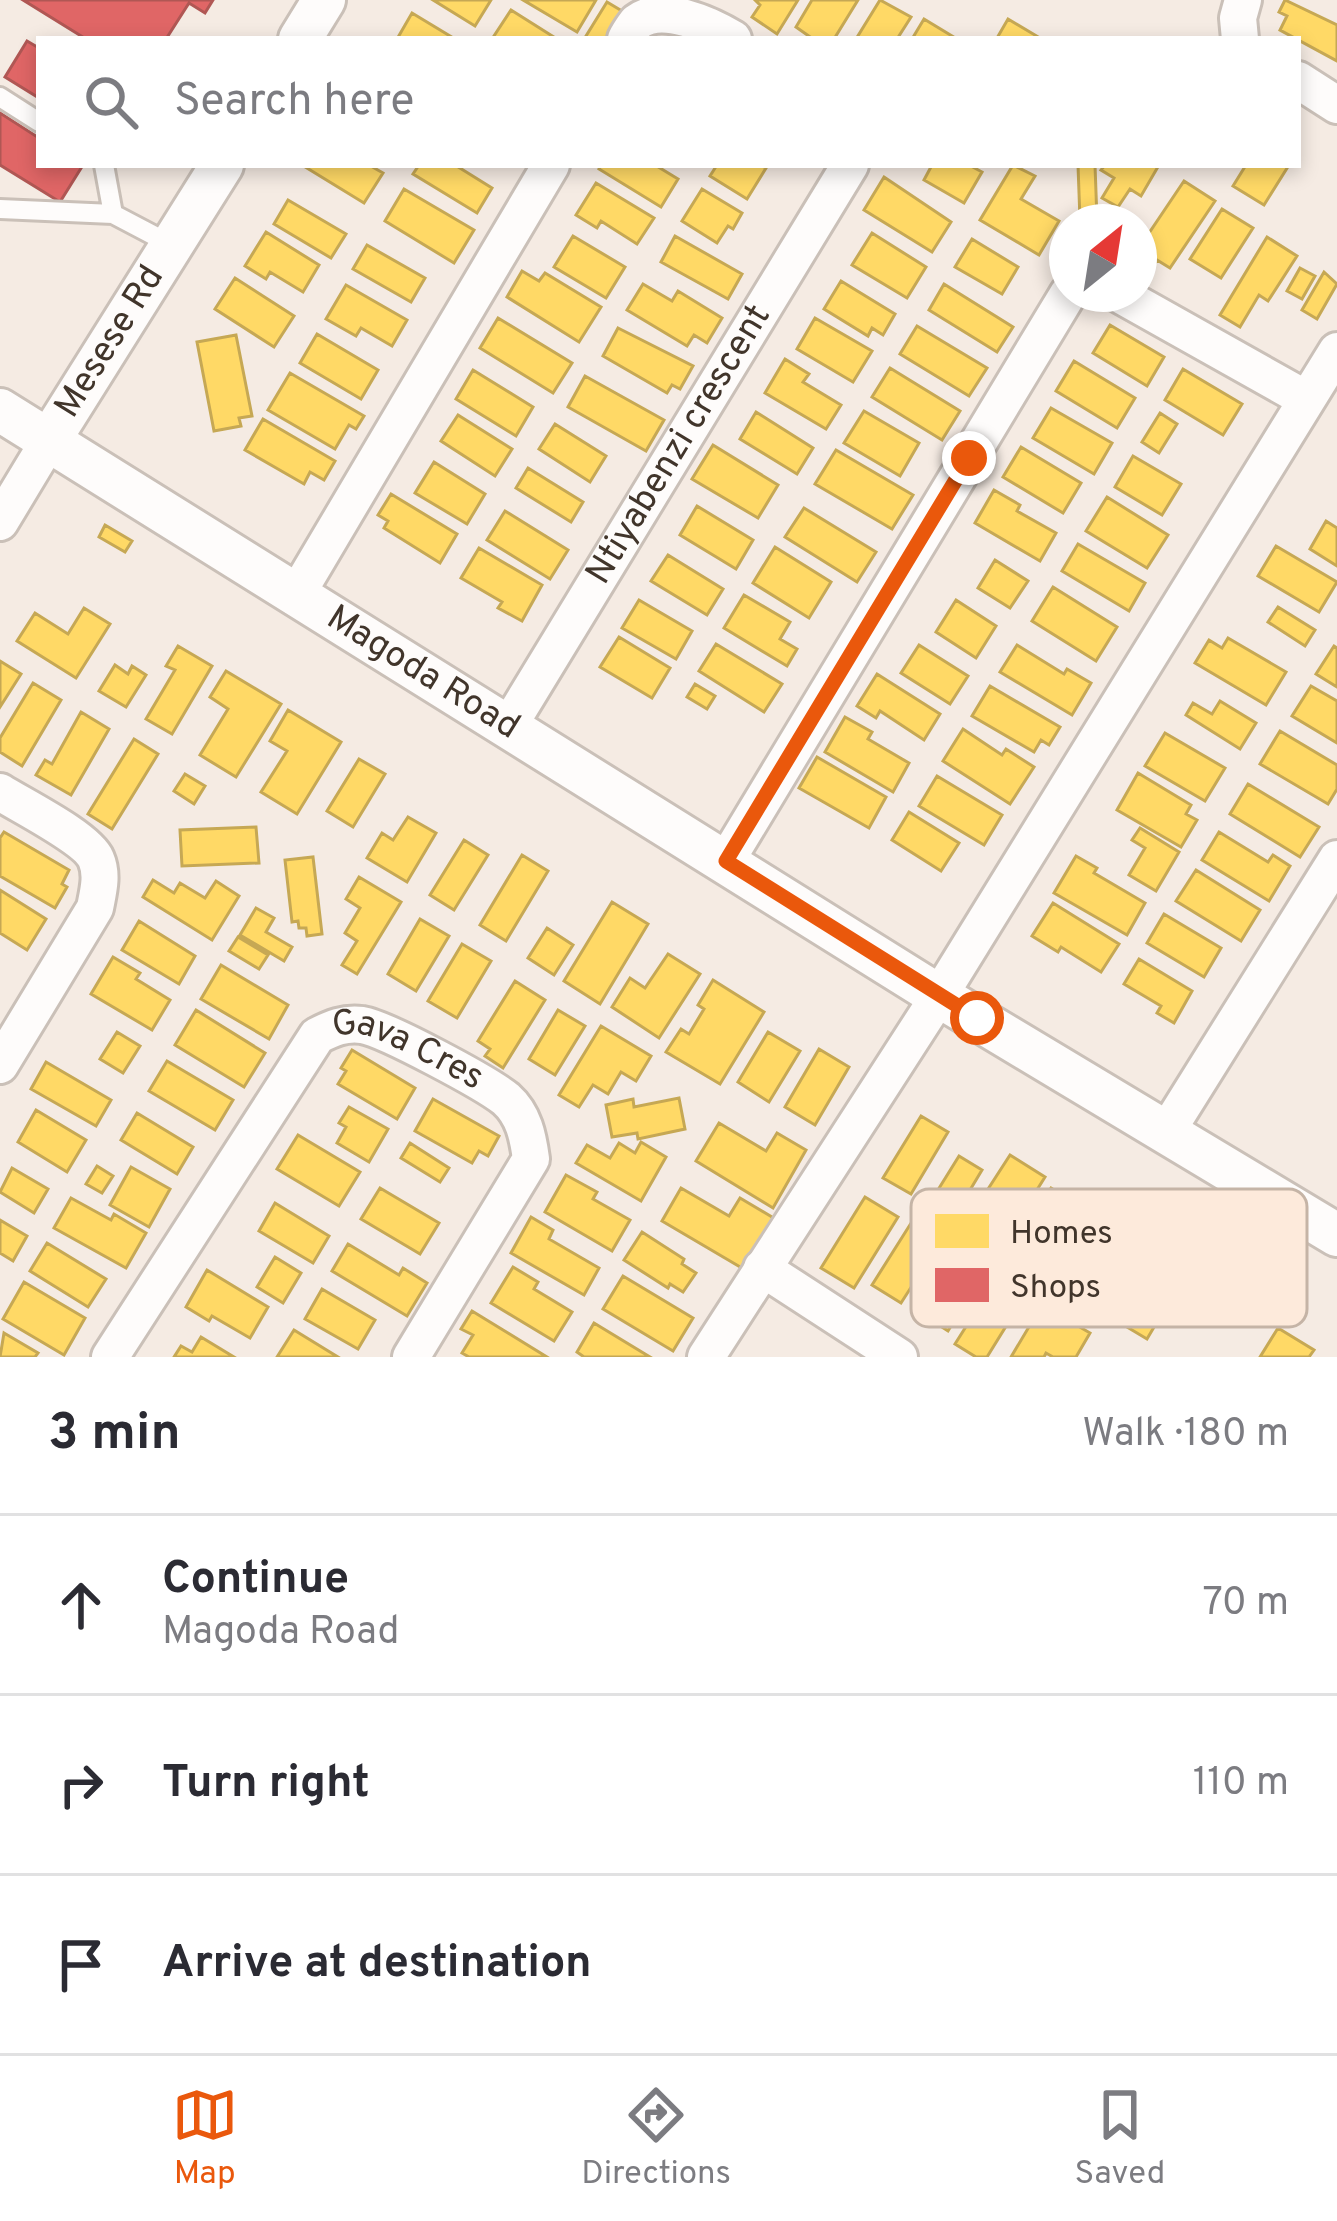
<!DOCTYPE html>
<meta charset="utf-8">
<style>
body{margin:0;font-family:Overpass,sans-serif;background:#f2f2f3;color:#2b2b33}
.compass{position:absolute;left:1049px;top:204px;width:108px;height:108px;border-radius:50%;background:#fff;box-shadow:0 6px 18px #0003;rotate:30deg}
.stop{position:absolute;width:36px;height:36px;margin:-27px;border:9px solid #ea580c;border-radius:50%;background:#fff}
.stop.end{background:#ea580c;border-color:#fff;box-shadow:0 3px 12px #0008}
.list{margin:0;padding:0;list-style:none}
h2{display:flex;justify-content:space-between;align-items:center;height:156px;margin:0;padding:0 48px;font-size:51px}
h2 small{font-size:39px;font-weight:400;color:#7c7c81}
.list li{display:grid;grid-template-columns:78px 1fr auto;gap:36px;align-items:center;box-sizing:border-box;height:180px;padding:0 48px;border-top:3px solid #e1e1e2}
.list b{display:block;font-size:45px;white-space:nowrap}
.list p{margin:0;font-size:39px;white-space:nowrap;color:#7c7c81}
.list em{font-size:39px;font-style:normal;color:#7c7c81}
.icon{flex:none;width:66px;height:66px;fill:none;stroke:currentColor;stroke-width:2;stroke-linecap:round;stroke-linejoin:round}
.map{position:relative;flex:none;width:1337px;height:1357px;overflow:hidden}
.search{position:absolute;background:#fff;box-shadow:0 6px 18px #0003;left:36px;right:36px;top:36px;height:132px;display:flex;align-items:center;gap:30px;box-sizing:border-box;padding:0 42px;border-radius:0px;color:#7c7c81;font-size:45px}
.sheet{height:696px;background:#fff}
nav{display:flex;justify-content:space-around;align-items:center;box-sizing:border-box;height:168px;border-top:3px solid #e1e1e2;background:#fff;font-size:33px;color:#7c7c81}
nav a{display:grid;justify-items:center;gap:6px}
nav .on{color:#ea580c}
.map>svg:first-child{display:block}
.homes{fill:#ffd966;stroke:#c6a854;stroke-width:3}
.shops{fill:#e06666;stroke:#b05754;stroke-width:3}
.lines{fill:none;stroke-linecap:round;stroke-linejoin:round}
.service-casing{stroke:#cac0b8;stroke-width:24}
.minor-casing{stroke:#cac0b8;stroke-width:42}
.tertiary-casing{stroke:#cac0b8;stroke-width:48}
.service{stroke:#fefcfb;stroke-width:18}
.minor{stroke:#fefcfb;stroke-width:36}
.tertiary{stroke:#fefcfb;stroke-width:42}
.route{stroke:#ea580c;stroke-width:15}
.labels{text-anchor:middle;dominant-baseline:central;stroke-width:12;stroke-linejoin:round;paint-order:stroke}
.street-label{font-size:36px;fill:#41352b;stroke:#fdeadb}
.key{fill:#fdeadb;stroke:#c5b4a6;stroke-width:3}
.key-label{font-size:33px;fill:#41352b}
</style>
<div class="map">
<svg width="1337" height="1357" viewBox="0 0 1337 1357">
<rect width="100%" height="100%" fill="#f5ebe3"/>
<!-- homes -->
<path class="homes" d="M433,0H491L475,26Z
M523,0H596L577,32Z
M798,0L777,34L752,17L760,5L755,0Z
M812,0H858L834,39H813L796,27Z
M880,0L911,17L897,39H856Z
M1285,0L1337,25V61L1280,30L1287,16L1279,12Z
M607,2L627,14L611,39H591L586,36Z
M511,10L557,39H492Z
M412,13L455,39H397Z
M924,19L957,39H912Z
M1008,19L1040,38V39L997,38Z
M302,165H369L383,173L364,203Z
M419,165H455L492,188L477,213L413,174Z
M601,165H655L678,179L661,207L599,169Z
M717,165H760L766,168L747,199L710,176Z
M932,165H969L982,172L964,203L924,180Z
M1013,165L1035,176L1021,199L1059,221L1039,255L980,220Z
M1078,165H1095L1097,220H1080Z
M1105,165H1159L1141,196L1130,189L1118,207L1102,198L1114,178L1101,170Z
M1246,165H1289L1264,205L1233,186Z
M884,177L951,222L932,252L864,210Z
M1184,181L1215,201L1170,268L1157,260L1151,268L1139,260V248Z
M596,183L654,218L637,244L601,221L597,228L576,215Z
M404,189L474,230L454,263L385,221Z
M702,189L742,213L733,229L728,226L717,243L682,221Z
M288,200L346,234L331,258L274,224Z
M1222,209L1253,228L1221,278L1190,259Z
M266,232L319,265L303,292L270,272L266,279L245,266Z
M872,233L926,267L907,298L852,265Z
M573,236L625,267L606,298L554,267Z
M675,236L742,274L728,299L661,262Z
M1267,237L1297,256L1268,301L1259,295L1240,327L1220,315Z
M972,239L1018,267L1002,294L955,267Z
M367,245L425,278L411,302L353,269Z
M1300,268L1315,276L1302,299L1287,291Z
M522,271L539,281L545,273L601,307L579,342L507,297Z
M1324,272L1337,284L1317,319L1302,310Z
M235,278L294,316L274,347L215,309Z
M841,281L895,314L883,335L872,328L868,336L824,309Z
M643,284L672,301L678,291L722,318L707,343L694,335L687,346L627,310Z
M944,284L1013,327L997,352L929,310Z
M346,285L407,320L392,346L361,328L356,336L326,319Z
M498,318L572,363L553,393L480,348Z
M815,318L872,351L853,382L797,349Z
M1110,325L1164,357L1147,386L1093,353Z
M917,326L987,368L969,396L900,354Z
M618,328L693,366L680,389L672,385L667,393L603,356Z
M317,334L378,370L361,399L300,363Z
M236,335L252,416L239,418L241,426L214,431L197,342Z
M785,359L809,374L803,382L841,405L826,429L765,393Z
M1074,361L1135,398L1117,428L1056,391Z
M890,368L960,411L942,440L872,397Z
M1183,369L1242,404L1223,435L1165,400Z
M473,370L533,407L516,436L456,399Z
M290,373L364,416L356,429L349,425L335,449L268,410Z
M585,376L664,420L646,451L568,407Z
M1051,408L1112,443L1094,474L1033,438Z
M864,411L919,443L900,476L844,443Z
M756,412L813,448L797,474L740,439Z
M1160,413L1177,424L1159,453L1142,442Z
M458,415L512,449L495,476L441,441Z
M263,419L335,461L324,480L310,472L304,484L245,450Z
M555,424L606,456L590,482L539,449Z
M713,445L778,485L758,518L692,479Z
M1021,447L1081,483L1063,513L1003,477Z
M836,450L913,495L892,529L815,484Z
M1133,456L1181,484L1162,515L1115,487Z
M434,462L485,494L467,524L415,493Z
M528,468L583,502L571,522L516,488Z
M994,490L1020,505L1017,511L1056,533L1040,561L975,523Z
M391,494L457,534L440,563L384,528L388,521L378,515Z
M1107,497L1168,535L1147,568L1086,531Z
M697,506L753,540L736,569L680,535Z
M804,508L876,552L857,582L785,537Z
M505,511L568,550L550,579L487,540Z
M1326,521L1337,528V566L1310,549Z
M105,525L132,541L125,552L99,537Z
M1078,544L1145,583L1129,611L1062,571Z
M1276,546L1337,582L1319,612L1258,576Z
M775,547L831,582L809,618L753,583Z
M479,548L542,585L522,621L498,608L502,602L461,578Z
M668,555L723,589L707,615L651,581Z
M995,560L1028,581L1010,608L978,588Z
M1053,587L1117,627L1096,661L1032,621Z
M744,595L790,622L780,639L797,649L787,666L724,628Z
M639,600L692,631L676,659L622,628Z
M956,600L996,626L976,658L936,632Z
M1278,607L1315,630L1305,646L1268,622Z
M84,608L110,624L76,678L17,641L35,613L68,634Z
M619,637L670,668L652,698L600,667Z
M1228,638L1286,672L1266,705L1195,663L1209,640L1222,648Z
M716,644L782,684L764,712L699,671Z
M919,645L968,676L950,704L901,673Z
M1017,645L1064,674L1067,669L1091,683L1072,715L1000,672Z
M178,646L212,666L172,734L146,719L175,670L166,666Z
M1334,646L1337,648V687L1316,674Z
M0,661L21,674L0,707Z
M115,665L128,674L132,666L146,675L126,707L99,691Z
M226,671L281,704L236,777L200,755L228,709L210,697Z
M877,674L940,714L924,740L880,711L876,718L857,706Z
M33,683L61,700L22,766L0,752V738Z
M695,684L715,696L707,709L687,697Z
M990,686L1060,727L1049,745L1041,740L1034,752L972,716Z
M1311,686L1337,701V743L1292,716Z
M1220,701L1256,723L1240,749L1186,715L1193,703L1212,714Z
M288,710L341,742L297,814L261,792L287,751L270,741Z
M81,712L109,729L71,795L36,775L45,760L52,764Z
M845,717L872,732L868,739L909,763L893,792L825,752Z
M963,729L1002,755L1006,749L1034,767L1010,804L943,761Z
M1280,731L1337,765V789L1328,804L1260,764Z
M1165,733L1225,768L1205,801L1145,766Z
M134,739L158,754L112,829L88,814Z
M817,757L886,797L869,828L799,788Z
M359,759L385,774L353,827L327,811Z
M1138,773L1191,805L1186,814L1197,820L1181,847L1117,810Z
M185,774L205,786L194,804L174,791Z
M937,776L1002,815L984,845L919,806Z
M1248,784L1319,827L1300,857L1230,814Z
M909,812L959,843L941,871L892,840Z
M408,817L436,833L407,882L367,858L382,833L393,840Z
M256,827L259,863L182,866L180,830Z
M1140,828L1179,852L1156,891L1129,875L1145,848L1132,840Z
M4,832L69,870L62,884L67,887L55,908L0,876V838Z
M1219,832L1268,862L1273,855L1290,866L1269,901L1202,860Z
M464,840L488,855L454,910L430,895Z
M522,855L548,871L506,941L480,925Z
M1076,856L1097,868L1094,873L1145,903L1127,935L1054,893Z
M313,857L322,934L307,936L306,928H299L298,921L292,922L285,860Z
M1196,870L1260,910L1241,941L1176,901Z
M359,877L401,902L357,974L342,965L357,941L345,933L360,908L346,899Z
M153,880L174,893L180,883L205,898L216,881L239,896L212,940L143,897Z
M0,890L46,919L27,950L0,933Z
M612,902L648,924L600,1004L564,981Z
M1053,903L1119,944L1101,972L1061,947L1058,952L1032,936Z
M256,908L274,918L266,932L292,947L284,961L240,935Z
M1164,914L1221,948L1204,977L1147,943Z
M420,919L449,936L416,991L388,974Z
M139,921L195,956L179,984L122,950Z
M547,928L573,945L554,975L528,958Z
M238,937L268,955L259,969L229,951Z
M462,944L491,961L457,1018L428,1001Z
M668,954L700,974L659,1038L612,1007L630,978L645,988Z
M113,957L140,973L136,979L170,1000L152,1030L91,994Z
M1139,959L1192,991L1174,1023L1157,1013L1161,1006L1124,984Z
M221,965L288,1005L269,1039L201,999Z
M713,980L764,1012L720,1084L666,1052L681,1029L689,1034L704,1009L698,1005Z
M515,981L545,1000L503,1068L485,1056L490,1049L478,1041Z
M196,1010L265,1053L244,1087L175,1045Z
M558,1010L585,1026L555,1075L529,1059Z
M601,1026L651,1056L636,1081L621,1072L608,1094L593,1085L579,1107L559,1095Z
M117,1032L140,1046L123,1073L100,1059Z
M768,1032L800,1051L769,1102L738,1082Z
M819,1049L849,1067L815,1125L785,1107Z
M352,1050L415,1088L397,1119L338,1084L346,1071L341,1068Z
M167,1061L233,1100L215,1130L149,1091Z
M46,1062L111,1100L96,1126L31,1089Z
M679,1098L685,1129L638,1139L637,1133L612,1137L606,1105L633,1099L634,1107Z
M433,1099L499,1136L488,1156L479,1151L472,1163L415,1131Z
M349,1107L388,1129L369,1162L337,1143L346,1127L339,1123Z
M36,1110L86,1140L67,1172L18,1142Z
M137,1113L193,1147L177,1174L121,1140Z
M921,1116L948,1132L911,1194L883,1178Z
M719,1123L766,1151L777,1133L806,1150L773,1208L696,1161Z
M298,1135L360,1172L339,1206L277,1169Z
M641,1142L666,1157L641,1201L576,1163L587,1145L610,1158L619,1143L635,1153Z
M410,1143L449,1168L440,1182L401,1158Z
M1010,1155L1045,1177L1015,1225L979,1203Z
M959,1156L982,1170L952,1220L928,1206Z
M97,1166L113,1176L102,1193L86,1184Z
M131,1167L170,1189L149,1227L110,1205Z
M12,1168L48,1189L34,1213L0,1192Z
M566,1175L597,1192L593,1199L630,1220L612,1251L545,1212Z
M380,1188L439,1223L420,1254L361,1219Z
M681,1188L729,1216L740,1198L777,1220L747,1271L662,1221Z
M1051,1188L1083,1208L1053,1246L1062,1252L1047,1276L1010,1254Z
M865,1197L898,1217L854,1288L821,1268Z
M71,1198L111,1220L114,1214L146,1233L126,1268L54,1228Z
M275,1203L329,1236L313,1263L259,1231Z
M531,1217L553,1230L549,1239L599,1268L584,1295L511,1253Z
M0,1220L27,1236L13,1261L0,1253Z
M913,1220L942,1239L901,1303L872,1285Z
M642,1232L684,1259L682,1264L696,1273L683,1292L670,1284L668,1288L624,1260Z
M47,1243L106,1279L88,1307L30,1271Z
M348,1244L399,1275L403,1268L427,1283L407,1316L332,1271Z
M959,1252L986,1270L948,1331L920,1313Z
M1158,1253L1196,1276L1182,1300L1173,1295L1147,1339L1117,1321Z
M275,1257L301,1273L283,1303L257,1287Z
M513,1267L538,1282L534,1289L572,1312L554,1341L491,1303Z
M207,1270L268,1307L250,1338L212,1316L209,1321L186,1307Z
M623,1276L693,1318L673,1351L603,1309Z
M998,1276L1026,1294L987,1357H976L955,1344Z
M24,1282L85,1318L64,1355L3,1319Z
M322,1289L375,1320L358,1349L305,1319Z
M1042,1305L1090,1333L1076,1357H1053L1046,1353L1044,1357H1011Z
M472,1311L547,1357H469L462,1353L473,1335L461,1329Z
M594,1323L650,1357H584L577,1352Z
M1278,1328L1314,1350L1309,1357H1260Z
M294,1330L338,1357H277Z
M4,1333L38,1353L35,1357H0Z
M201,1337L234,1357H174L181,1346L192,1352Z"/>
<!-- shops -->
<path class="shops" d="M23,0H213L205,13L189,3L166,39H86Z
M27,41L39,48V98L5,77Z
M0,113L39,138V165H83L60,202L0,165Z"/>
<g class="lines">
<!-- service casing -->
<g class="service-casing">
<path id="service" d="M0,97L39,122
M104,165L113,214
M0,209L113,214L172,245"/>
</g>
<!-- minor casing -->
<g class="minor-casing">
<g id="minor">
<path d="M626,39C627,36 635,24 637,22C662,3 710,25 733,39"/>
<path d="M1240,39L1238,18L1243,0"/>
<path d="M1298,80L1337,105"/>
<path d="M1119,294L1306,399"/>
<path d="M0,522L50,439"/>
<path d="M295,597L551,165"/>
<path id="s1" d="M508,727L850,165"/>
<path d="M0,792C22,806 87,838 96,859C103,875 98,892 95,908L0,1065"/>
<path d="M726,861L1068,294"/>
<path d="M1167,1131L1337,859"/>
<path d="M762,1268L899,1357"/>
<path id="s2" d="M110,1357L317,1036C332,1028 344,1023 362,1025C386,1029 486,1083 506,1099C524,1115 528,1137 531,1159L411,1357"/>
<path d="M706,1357L939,996L1337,351"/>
</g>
</g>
<!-- tertiary casing -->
<g class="tertiary-casing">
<g id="tertiary">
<path d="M300,39L324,0"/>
<path id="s3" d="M0,410L939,996L1337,1235"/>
<path id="s4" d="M50,439L222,165"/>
</g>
</g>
<!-- service -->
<use href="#service" class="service"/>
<!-- minor -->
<use href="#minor" class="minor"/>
<!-- tertiary -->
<use href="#tertiary" class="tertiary"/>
</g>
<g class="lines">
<!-- route -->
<path class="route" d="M969,458L726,861L977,1018"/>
</g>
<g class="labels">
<!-- street labels -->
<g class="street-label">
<text stroke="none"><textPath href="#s4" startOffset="114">Mesese Rd</textPath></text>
<text stroke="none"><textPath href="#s1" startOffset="330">Ntiyabenzi crescent</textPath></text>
<text stroke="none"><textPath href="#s3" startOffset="498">Magoda Road</textPath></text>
<text stroke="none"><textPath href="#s2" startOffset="480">Gava Cres</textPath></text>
</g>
</g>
<!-- legend -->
<rect x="911" y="1189" width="396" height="138" rx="18" class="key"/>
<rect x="935" y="1214" width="54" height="34" fill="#ffd966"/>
<rect x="935" y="1268" width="54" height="34" fill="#e06666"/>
<g class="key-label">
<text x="1010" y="1243">Homes</text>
<text x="1010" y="1297">Shops</text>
</g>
</svg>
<svg class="compass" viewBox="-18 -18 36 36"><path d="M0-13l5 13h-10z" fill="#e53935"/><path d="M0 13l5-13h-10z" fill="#7c7c81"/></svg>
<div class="stop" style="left:977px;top:1018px"></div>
<div class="stop end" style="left:969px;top:458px"></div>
<div class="search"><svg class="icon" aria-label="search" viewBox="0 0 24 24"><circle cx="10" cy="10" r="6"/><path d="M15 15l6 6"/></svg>Search here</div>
</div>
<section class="sheet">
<h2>3 min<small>Walk · 180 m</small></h2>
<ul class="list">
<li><svg class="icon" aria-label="ahead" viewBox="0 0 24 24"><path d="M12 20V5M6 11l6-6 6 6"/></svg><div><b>Continue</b><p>Magoda Road</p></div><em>70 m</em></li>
<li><svg class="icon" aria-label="right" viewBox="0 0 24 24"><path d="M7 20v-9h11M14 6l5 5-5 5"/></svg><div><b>Turn right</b></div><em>110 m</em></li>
<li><svg class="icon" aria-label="arrive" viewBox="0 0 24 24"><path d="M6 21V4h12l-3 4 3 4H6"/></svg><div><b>Arrive at destination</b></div></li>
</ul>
</section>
<nav>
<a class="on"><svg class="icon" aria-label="map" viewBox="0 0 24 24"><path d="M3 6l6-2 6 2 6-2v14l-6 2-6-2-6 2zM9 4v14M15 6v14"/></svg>Map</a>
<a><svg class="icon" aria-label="directions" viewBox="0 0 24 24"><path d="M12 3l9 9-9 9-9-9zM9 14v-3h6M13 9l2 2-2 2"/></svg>Directions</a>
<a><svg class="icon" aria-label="saved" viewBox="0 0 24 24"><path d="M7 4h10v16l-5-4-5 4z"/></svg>Saved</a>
</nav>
